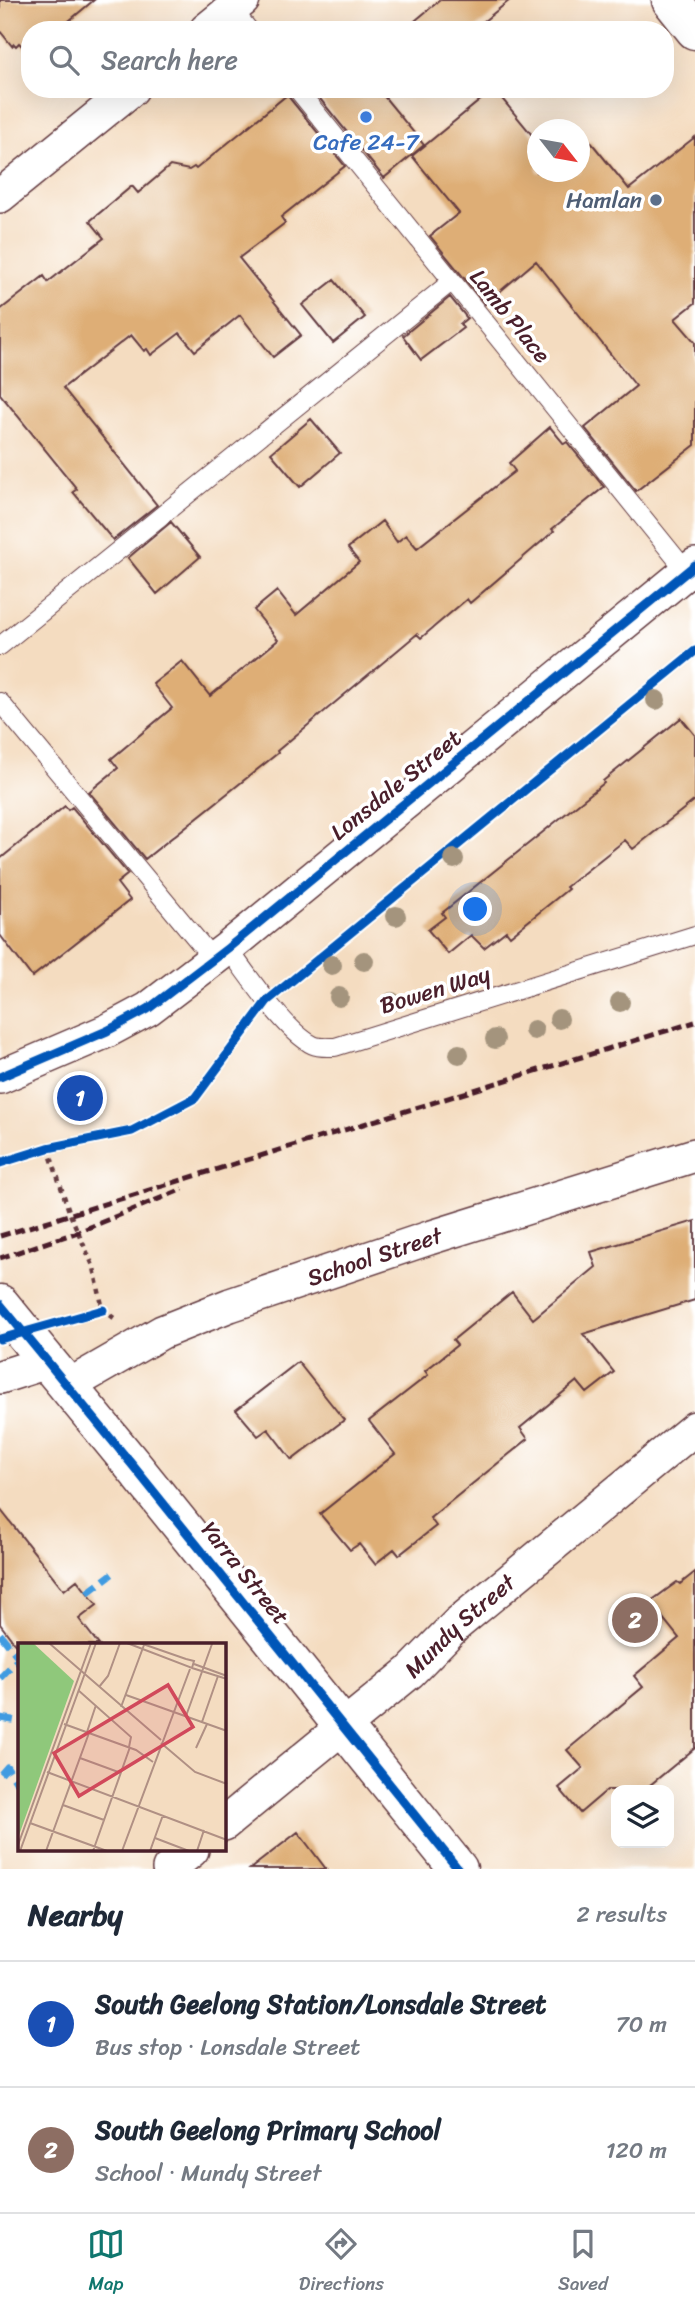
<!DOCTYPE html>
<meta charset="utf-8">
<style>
body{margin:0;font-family:Sriracha,sans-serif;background:#f6f6f7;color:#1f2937}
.controls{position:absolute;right:21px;bottom:21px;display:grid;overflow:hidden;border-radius:14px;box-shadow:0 7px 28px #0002}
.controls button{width:63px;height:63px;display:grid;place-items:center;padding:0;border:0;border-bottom:2px solid #e0e1e3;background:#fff;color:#1f2937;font:35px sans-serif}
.compass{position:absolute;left:527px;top:119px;width:63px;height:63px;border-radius:50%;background:#fff;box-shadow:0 7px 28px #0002;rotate:121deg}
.you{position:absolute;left:476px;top:910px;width:24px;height:24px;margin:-18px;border:5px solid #fff;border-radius:50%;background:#1a73e8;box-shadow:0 0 0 10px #1a73e833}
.badge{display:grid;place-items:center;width:46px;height:46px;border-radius:50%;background:#0f766e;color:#fff;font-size:23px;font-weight:700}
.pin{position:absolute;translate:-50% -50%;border:4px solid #fff;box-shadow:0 2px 7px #0006}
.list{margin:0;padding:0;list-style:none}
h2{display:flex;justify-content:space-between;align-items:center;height:91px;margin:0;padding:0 28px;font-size:30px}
h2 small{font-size:23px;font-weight:400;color:#747a83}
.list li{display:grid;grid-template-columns:46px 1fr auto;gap:21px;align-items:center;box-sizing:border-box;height:126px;padding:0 28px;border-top:2px solid #e0e1e3}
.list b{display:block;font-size:26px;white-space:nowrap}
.list p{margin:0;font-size:23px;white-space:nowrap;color:#747a83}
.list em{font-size:23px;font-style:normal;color:#747a83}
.icon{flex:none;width:38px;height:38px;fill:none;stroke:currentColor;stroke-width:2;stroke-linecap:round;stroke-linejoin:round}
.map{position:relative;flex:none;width:695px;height:1869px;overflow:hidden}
.search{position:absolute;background:#fff;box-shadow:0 7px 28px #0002;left:21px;right:21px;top:21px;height:77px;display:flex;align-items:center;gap:18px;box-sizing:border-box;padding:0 24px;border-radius:28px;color:#747a83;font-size:26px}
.sheet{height:343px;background:#fff}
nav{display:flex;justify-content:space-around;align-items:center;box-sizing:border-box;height:98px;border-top:2px solid #e0e1e3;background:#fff;font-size:19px;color:#747a83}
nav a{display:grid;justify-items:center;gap:4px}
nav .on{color:#0f766e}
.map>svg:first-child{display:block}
.building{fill:#deae76}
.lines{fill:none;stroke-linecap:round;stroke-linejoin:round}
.service-casing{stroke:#643b41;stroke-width:20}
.minor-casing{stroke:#643b41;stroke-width:36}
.tertiary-casing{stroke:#643b41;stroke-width:41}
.path{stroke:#643b41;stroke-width:4.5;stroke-dasharray:5 5;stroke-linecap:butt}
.service{stroke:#fff;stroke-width:18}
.minor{stroke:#fff;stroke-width:33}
.tertiary{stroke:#fff;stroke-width:38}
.rail{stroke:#4a1f2b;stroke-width:5;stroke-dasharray:10 5;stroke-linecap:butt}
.quiet{stroke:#409be1;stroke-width:7;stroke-dasharray:14 7;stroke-linecap:butt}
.cycleway-casing{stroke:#fff;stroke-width:13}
.cycleway{stroke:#0057b8;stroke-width:9}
.tree{fill:#a4947d}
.shop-dot{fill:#3f7fe0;stroke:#fff;stroke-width:2.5}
.service-dot{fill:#5c6f8a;stroke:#fff;stroke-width:2.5}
.labels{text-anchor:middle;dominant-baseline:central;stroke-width:7;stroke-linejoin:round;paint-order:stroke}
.shop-label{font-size:23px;fill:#366cbe;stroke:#fff}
.service-label{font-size:23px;fill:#4e5e75;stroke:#fff;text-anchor:end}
.street-label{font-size:23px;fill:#4a1f2b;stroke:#fff}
.inset-road{fill:none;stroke:#b09084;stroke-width:2}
.view{fill:#d1495b;fill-opacity:0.15;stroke:#d1495b;stroke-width:3.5}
.inset-edge{fill:none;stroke:#4a1f2b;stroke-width:3.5}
</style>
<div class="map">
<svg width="695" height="1869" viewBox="0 0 695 1869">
<rect width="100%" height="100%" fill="#fff"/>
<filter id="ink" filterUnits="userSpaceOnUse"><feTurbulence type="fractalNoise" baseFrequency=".0143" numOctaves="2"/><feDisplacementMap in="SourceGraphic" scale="14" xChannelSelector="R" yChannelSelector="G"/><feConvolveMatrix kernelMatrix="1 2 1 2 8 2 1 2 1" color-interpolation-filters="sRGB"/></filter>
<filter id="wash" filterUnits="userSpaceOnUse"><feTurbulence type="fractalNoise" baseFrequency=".00686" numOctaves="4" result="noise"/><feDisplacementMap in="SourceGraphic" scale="28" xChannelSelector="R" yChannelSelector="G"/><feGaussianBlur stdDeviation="1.57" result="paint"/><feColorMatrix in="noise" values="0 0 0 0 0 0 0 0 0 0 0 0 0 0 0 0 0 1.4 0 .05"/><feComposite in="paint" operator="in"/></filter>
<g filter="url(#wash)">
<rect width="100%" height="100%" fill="#f4dcc0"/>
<g id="blocks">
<!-- building -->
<path class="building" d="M0,0H94L58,30H30V45L25,49L19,43L16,46L14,44L12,46L0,31Z
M440,0H510L473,30H404Z
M312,89H378L424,145L384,178Z
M494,89L537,141V172H579V150L590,141L629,189L695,137V303L675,319L695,342V445L636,491L585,428L636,386L536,261L485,304L430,236L459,213L412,156Z
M287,95L345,166L281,217L285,223L239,258L301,335L273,357L240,315L195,351L180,333L151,355L147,349L144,351L131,335L63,388L157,505L113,540L73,492L77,489L0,394V310L44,276L48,282L104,238L90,221L132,186L138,193L170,166L189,170L194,167L196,169Z
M334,280L365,317L333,343L302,305Z
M450,297L467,318L460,324L463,328L421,360L403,336Z
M311,419L340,453L300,487L271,453Z
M550,427L564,444L567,442L604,487L552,529L554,531L470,603L467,599L421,638L417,634L277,751L278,753L145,859L89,792L118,768L111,759L172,708L153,684L182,661L210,696L278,640L254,610L277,591L296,615L359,562L348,548L382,521L397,542L406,535L417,548L515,471L509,463Z
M171,522L200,557L157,594L128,558Z
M681,718L695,735V800L633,849L625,840L566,887L568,889L510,936L506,931L484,948L471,935L448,954L428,930L445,917L442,913L604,783L603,781Z
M65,806L68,810L72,807L128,874L117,883L130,900L32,977L0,935V859Z
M695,1221V1300L583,1334L614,1372L587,1393L577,1381L520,1428L528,1439L430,1518L436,1526L399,1555L394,1549L375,1564L359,1544L350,1550L320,1514L395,1454L369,1421L428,1375L425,1371L457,1345L453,1340L512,1292L533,1319L596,1267L591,1252Z
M298,1362L344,1420L292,1460L268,1429L258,1436L236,1410Z
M0,1509L64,1590L77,1580L97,1605L79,1619L99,1645H16L0,1624Z
M695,1572V1748L644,1790H607L580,1813L559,1788L583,1768L567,1750L643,1687L634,1676L679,1638L650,1602L677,1582L680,1584Z
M298,1832L326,1869H250Z"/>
</g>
</g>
<g filter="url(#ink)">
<use href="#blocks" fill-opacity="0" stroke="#643b41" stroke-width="2"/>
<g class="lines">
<!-- service casing -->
<g class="service-casing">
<path id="service" d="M229,5L249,30
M297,89L687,572
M0,646L451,282
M0,702L213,959
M228,948C246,973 286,1032 313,1045C319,1048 328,1047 335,1047L695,935"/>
</g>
<!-- minor casing -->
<g class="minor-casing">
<g id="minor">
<path d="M206,30L243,0"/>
<path d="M0,196L132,89"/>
<path d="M0,1077L107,1031L148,1009L228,948L695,565"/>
<path d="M0,1377L47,1362"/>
<path id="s1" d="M68,1386L162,1332L230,1305L429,1238L695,1155"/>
<path id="s2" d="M224,1824L410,1672L457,1624L695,1428"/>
<path d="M169,1869L192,1850"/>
</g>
</g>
<!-- tertiary casing -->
<g class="tertiary-casing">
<path id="tertiary" d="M671,0L695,30
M0,1304L134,1467L458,1869"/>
</g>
<!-- path -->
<path class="path" d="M48,1148L70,1214L94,1268L103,1310L114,1318"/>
<!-- service -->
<use href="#service" class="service"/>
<!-- minor -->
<use href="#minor" class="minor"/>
<!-- tertiary -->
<use href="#tertiary" class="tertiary"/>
<!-- rail -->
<path class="rail" d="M0,1236L695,1022
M0,1258L78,1232L183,1189"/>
<!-- quiet -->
<path class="quiet" d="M87,1593L112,1574
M0,1634L19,1658
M0,1678L19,1658
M0,1718L19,1721
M1,1774L7,1767L16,1781L19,1778"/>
<!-- cycleway casing -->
<g class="cycleway-casing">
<path id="cycleway" d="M0,1077L107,1031L148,1009L228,948L695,565
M0,1163L48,1148L132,1131L195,1098L267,1001L695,651
M0,1304L134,1467L458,1869
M0,1339L103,1310"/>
</g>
<!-- cycleway -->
<use href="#cycleway" class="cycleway"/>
</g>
<!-- trees -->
<g class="tree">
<circle cx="656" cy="700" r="10"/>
<circle cx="454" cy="859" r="10"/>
<circle cx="396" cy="916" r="10"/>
<circle cx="364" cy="961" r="10"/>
<circle cx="332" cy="965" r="10"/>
<circle cx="339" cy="997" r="10"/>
<circle cx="392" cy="1002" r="10"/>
<circle cx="620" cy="1002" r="10"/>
<circle cx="559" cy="1019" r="10"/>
<circle cx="534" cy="1030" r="10"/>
<circle cx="495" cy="1039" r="10"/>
<circle cx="459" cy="1054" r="10"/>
</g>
</g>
<!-- markers -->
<circle class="shop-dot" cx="366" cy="117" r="7"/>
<circle class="service-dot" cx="656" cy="200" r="7"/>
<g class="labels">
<!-- shop labels -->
<g class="shop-label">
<text x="366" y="142">Cafe 24-7</text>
</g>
<!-- service labels -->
<g class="service-label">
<text x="642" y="200">Hamlan</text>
</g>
<!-- street labels -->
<g class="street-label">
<text transform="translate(510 316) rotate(51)">Lamb Place</text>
<text transform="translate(396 785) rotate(-39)">Lonsdale Street</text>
<text transform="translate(435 990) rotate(-17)">Bowen Way</text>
<text stroke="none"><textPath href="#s1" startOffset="334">School Street</textPath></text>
<text transform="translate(245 1573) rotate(51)">Yarra Street</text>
<text stroke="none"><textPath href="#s2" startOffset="308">Mundy Street</textPath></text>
</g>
</g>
<!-- overview -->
<g transform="translate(18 1643)">
<rect width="208" height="208" fill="#f4dcc0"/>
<path d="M0,0H15L56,38L0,195Z" fill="#8fc87b"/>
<path class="inset-road" d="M31,0L143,97M109,0L174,25L176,18L168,16M122,0L168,16M176,21L209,33M174,25L209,36M81,44L90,33L102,0M60,47L113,94L111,104M108,52L209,88M103,64L126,2M168,73L194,1M184,79L200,33M46,81L118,107L135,119M69,89L78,62M143,100L177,129L209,141M178,105L189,81M62,115L103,130M29,129L209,197M45,162L86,177M12,180L89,208M137,195L171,208M0,202L73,0M2,208L78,0M28,208L71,90M75,208L112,104M104,208L172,26M132,208L145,172M179,208L186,187"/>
<path class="view" d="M150,42L175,84L61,153L36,110Z"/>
<rect width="208" height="208" class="inset-edge"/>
</g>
</svg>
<div class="controls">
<button><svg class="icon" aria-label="layers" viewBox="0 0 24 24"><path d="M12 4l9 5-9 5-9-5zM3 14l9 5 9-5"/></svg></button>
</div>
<svg class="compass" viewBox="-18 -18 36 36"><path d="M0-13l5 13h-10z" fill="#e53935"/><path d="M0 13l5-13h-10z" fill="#747a83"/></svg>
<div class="you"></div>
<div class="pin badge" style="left:80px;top:1098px;background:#1a4fb4">1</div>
<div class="pin badge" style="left:635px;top:1620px;background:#8d6e63">2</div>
<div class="search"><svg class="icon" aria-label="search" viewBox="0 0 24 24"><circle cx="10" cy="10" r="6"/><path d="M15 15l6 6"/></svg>Search here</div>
</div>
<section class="sheet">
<h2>Nearby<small>2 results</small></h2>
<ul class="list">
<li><span class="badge" style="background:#1a4fb4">1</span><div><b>South Geelong Station/Lonsdale Street</b><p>Bus stop · Lonsdale Street</p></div><em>70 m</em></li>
<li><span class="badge" style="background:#8d6e63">2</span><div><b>South Geelong Primary School</b><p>School · Mundy Street</p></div><em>120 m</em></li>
</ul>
</section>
<nav>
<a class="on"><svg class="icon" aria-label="map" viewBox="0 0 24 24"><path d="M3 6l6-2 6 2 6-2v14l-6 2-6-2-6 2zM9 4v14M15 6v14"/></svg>Map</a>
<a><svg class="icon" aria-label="directions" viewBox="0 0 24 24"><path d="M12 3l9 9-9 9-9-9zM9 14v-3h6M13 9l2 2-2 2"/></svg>Directions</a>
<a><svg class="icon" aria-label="saved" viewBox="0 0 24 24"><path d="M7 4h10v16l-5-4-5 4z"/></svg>Saved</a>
</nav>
